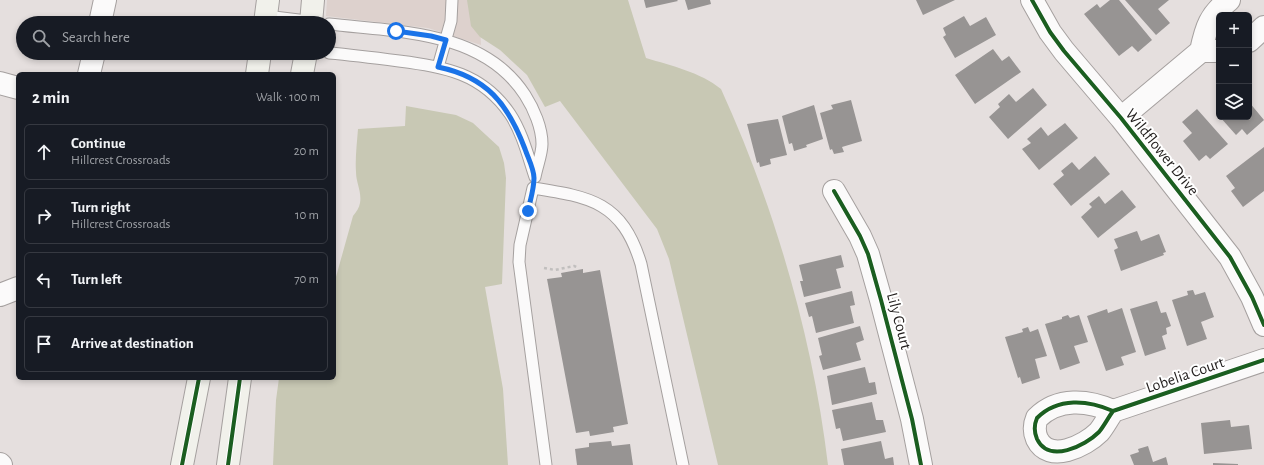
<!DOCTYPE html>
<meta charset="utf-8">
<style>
body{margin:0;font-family:"Alegreya Sans",sans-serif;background:#20242c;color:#f1f3f6}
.controls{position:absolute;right:12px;top:12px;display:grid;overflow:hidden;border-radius:6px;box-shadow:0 2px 6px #0003}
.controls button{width:36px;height:36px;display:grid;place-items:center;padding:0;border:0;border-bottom:1px solid #363941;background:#171b24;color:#f1f3f6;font:20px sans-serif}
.stop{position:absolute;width:12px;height:12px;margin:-9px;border:3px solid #1a73e8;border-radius:50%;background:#fff}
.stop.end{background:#1a73e8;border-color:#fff;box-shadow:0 1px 4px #0008}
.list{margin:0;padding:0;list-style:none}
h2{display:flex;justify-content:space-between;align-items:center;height:52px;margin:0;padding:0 16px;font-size:17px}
h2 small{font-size:13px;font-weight:400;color:#9ea1a6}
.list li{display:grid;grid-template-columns:26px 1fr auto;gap:12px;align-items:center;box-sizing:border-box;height:56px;margin:0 8px 8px;padding:0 8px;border:1px solid #363941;border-radius:6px}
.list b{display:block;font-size:15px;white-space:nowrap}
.list p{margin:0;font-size:13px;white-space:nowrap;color:#9ea1a6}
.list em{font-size:13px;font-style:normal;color:#9ea1a6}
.icon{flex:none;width:22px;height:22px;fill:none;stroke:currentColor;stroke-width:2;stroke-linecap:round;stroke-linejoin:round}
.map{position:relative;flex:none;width:1264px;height:465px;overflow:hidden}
.search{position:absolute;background:#171b24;box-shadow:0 2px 6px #0003;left:16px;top:16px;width:320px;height:44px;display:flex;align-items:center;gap:10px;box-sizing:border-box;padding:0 14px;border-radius:22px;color:#9ea1a6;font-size:15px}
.panel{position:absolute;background:#171b24;box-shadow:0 2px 6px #0003;left:16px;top:72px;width:320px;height:308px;border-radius:6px}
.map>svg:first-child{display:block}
.built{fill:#ddd1cd}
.green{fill:#c8c8b4}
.building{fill:#979493}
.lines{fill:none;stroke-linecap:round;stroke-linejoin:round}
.service-casing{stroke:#a5a09f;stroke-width:13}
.minor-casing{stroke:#a5a09f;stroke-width:24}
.secondary-casing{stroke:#a5a09f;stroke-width:24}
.path{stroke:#c1bfbe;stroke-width:2.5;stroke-dasharray:3 3;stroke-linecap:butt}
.service{stroke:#fbfafa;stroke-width:11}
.minor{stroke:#fbfafa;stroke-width:22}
.secondary{stroke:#f1f1eb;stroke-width:22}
.cycleway-casing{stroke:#fff;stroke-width:6}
.cycleway{stroke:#1b5e20;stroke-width:4}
.route{stroke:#1a73e8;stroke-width:5}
.labels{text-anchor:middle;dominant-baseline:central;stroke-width:4;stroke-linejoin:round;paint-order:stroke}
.street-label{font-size:16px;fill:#211d1c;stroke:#fff}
</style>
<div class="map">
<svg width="1264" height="465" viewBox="0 0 1264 465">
<rect width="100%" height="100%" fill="#e5dfde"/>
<!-- built -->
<path class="built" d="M327,0H479L481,45L428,28L326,16Z"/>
<!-- green -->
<path class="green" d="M467,0H628L646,58C672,66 700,72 721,89C774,205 813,338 828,465H718L669,259L657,229L560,101L545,107L527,75L500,50L480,37L471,26Z
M406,106L456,115L473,123L499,147L504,163L506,178L502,284L485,287L503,389L508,465H273L276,400L279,378H334V284L353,216C357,211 359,208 360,203C362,192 356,183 356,172C355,158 357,143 358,129L405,126Z"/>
<!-- building -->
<path class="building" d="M644,0H677L678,1L646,8Z
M685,0H710L711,4L688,10Z
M916,0H955L923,15Z
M1110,0H1119L1152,40L1138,52L1132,46L1119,56L1084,14L1097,4L1100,8Z
M1125,0H1169L1158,9L1170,23L1156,35Z
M964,16L970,26L986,17L996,35L955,58L943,37L946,35L943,28Z
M993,49L1002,61L1009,56L1021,72L975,104L955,75Z
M1033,88L1047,105L1008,139L989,117L1000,107L998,104L1009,94L1016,102Z
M851,100L862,141L842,147L844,152L834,154L832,149L830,150L820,113L833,109L831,105Z
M1249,102L1264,120L1247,135L1242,129L1236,135L1220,117H1249Z
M814,105L823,139L806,145L807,147L794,151L792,143L789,144L782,116Z
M1197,109L1228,144L1210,159L1206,155L1199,161L1183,141L1192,133L1182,122Z
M778,119L787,155L770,159L771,164L760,167L759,162L757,163L747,124Z
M1065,123L1078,138L1039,170L1022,149L1031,143L1027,139L1041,127L1048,136Z
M1264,147V191L1243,207L1231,191L1235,188L1226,176Z
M1095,156L1110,174L1071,206L1053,184L1064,175L1061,171L1072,162L1079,170Z
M1122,190L1136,207L1098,238L1081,217L1092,207L1089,204L1099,196L1105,204Z
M1137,231L1141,241L1159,234L1166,252L1163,253L1164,255L1121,271L1114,250L1118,248L1114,239Z
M841,255L844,267L836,269L841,288L804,297L800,281H803L799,265Z
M583,269V273L600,270L628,424L613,427L614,432L590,436L589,431L576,433L547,279L562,277L561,273Z
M1193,290L1195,295L1205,292L1214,317L1201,322L1207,339L1187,346L1172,300L1188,295L1187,291Z
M852,291L855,305L850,306L854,323L816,333L812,316L809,317L805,303Z
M1157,301L1161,313L1166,312L1171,326L1166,328L1167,334L1162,336L1166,349L1145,356L1130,309Z
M1122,308L1136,352L1121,357L1124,365L1106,371L1087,316L1107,309L1108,313Z
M1068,315L1070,318L1079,315L1088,342L1074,346L1080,363L1060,370L1045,324L1062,319V317Z
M860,326L864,340L856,343L861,360L823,370L819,356L822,355L818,338Z
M1028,327L1030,332L1038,329L1047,356L1035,359L1040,378L1022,384L1020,377L1018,378L1005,337L1023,332L1022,329Z
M865,367L869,383L875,382L877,394L832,405L827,376Z
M872,402L876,420H883L886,432L843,441L840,428L836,429L832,410Z
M1230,420L1231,427L1249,425L1252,449L1204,454L1201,423Z
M611,441L612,446L630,444L633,465H577L575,449L589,447V443Z
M881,441L885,459L893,457L894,465H844L841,449Z
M1148,446L1153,462L1166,457L1168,465H1134L1130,455L1139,452L1138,449Z
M1213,463L1238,464V465H1213Z"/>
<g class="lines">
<!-- service casing -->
<g class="service-casing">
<path id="service" d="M266,16L315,22
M329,24C397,32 483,30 525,95C534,109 542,128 542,144C542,154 537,166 535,177C528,156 522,132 510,114C482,73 445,67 399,61C376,58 352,55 329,53
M438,67L451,21L452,0
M546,465L519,262L520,245L533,188C591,197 622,202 641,264L683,465"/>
</g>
<!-- minor casing -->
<g class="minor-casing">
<path id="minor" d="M1032,0L1050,32L1064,51L1121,118L1230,257L1252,297L1264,325
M100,23L105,0
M1249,41L1264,27
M1201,51H1219
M89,74L94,53
M0,83L18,88
M1121,118L1201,51C1206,27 1210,15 1229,0
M834,191L860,236L868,254L881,300L912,419L921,465
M0,295L18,288
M1113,411C1088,400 1058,397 1037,418C1034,425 1034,432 1037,439C1049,464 1085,446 1099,432C1104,426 1108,418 1113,411L1264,360
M0,464L1,465"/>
</g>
<!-- secondary casing -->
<g class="secondary-casing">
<path id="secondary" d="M265,23L268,0
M311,23L313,0
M257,74L260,53
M302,74L306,53
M182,465L199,378
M228,465L240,378"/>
</g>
<!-- path -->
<path class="path" d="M544,268L555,270L574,266L579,268"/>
<!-- service -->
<use href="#service" class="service"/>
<!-- minor -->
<use href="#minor" class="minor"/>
<!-- secondary -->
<use href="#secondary" class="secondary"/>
<!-- cycleway casing -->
<g class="cycleway-casing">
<path id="cycleway" d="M1032,0L1050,32L1064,51L1121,118L1230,257L1252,297L1264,325
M834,191L860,236L868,254L881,300L912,419L921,465
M1113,411C1088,400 1058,397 1037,418C1034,425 1034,432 1037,439C1049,464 1085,446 1099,432C1104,426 1108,418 1113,411L1264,360
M182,465L199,378
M228,465L240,378"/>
</g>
<!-- cycleway -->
<use href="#cycleway" class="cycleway"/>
</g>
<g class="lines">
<!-- route -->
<path class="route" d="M396,31L431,36L446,40L438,67C487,77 508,104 525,149C528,158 534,169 534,178C534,189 530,201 528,211"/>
</g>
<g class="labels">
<!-- street labels -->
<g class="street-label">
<text transform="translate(1162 152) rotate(51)">Wildflower Drive</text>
<text transform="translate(899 321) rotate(75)">Lily Court</text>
<text transform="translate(1185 375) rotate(-19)">Lobelia Court</text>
</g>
</g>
</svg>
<div class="controls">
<button>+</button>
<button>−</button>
<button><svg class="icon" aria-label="layers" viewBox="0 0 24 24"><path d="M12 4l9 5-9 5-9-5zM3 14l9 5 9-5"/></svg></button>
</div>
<div class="stop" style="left:396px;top:31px"></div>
<div class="stop end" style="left:528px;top:211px"></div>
<div class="search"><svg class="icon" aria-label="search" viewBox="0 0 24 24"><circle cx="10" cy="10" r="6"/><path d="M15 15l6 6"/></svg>Search here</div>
<section class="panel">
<h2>2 min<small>Walk · 100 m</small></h2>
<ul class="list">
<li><svg class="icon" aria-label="ahead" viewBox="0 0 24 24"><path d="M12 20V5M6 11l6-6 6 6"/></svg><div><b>Continue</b><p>Hillcrest Crossroads</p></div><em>20 m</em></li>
<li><svg class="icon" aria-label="right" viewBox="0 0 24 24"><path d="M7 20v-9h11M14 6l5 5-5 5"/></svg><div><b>Turn right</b><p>Hillcrest Crossroads</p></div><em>10 m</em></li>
<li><svg class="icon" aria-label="left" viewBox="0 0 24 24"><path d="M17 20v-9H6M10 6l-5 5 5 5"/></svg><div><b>Turn left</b></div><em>70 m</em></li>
<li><svg class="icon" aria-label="arrive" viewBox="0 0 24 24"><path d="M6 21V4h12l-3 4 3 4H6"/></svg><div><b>Arrive at destination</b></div></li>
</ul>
</section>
</div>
